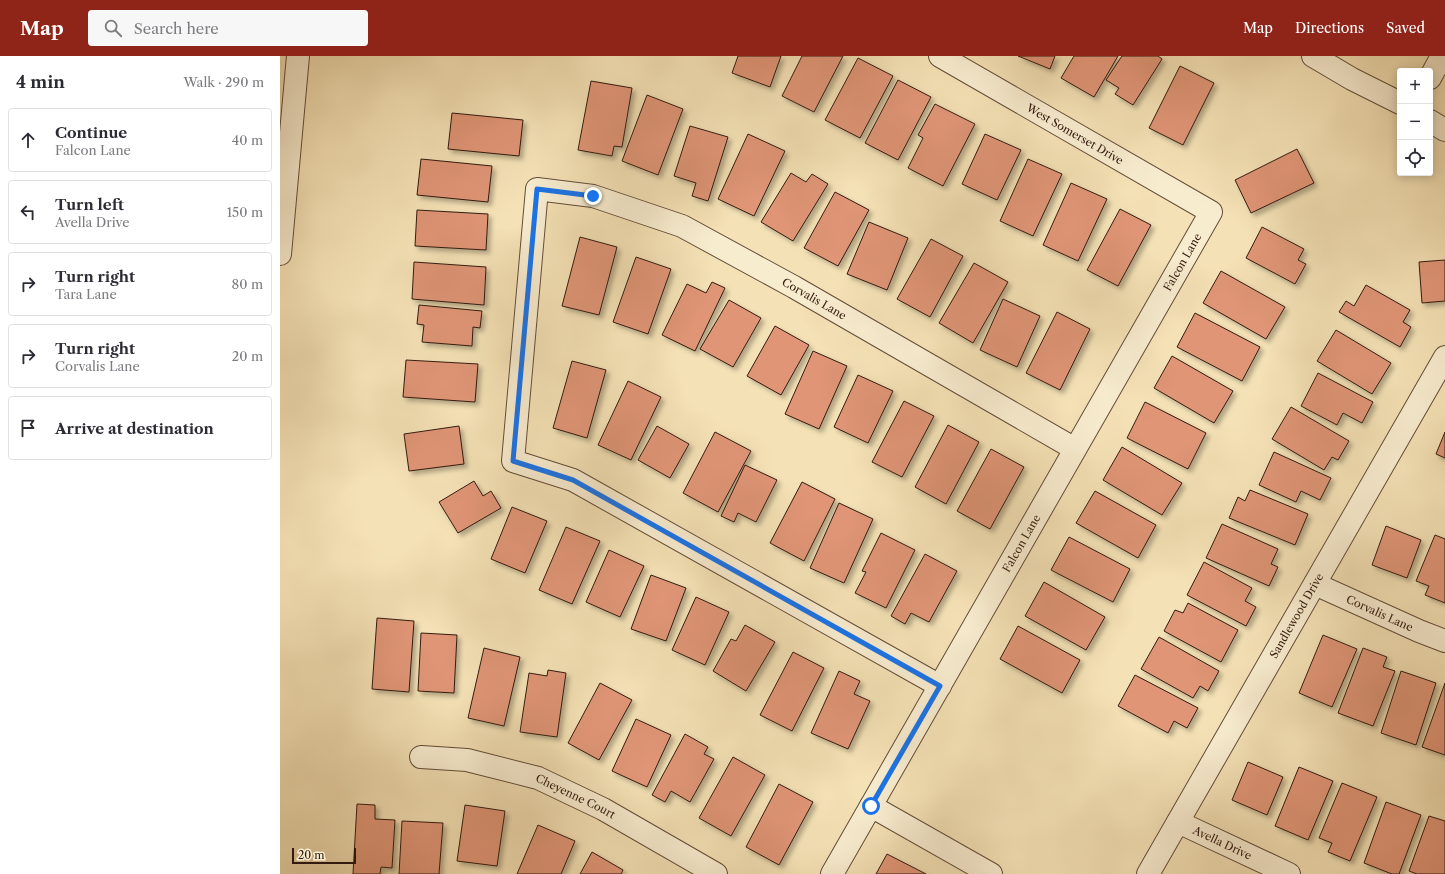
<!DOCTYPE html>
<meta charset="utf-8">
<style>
body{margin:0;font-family:"Libre Caslon Text",serif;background:#f7f7f7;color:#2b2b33}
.controls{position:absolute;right:12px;top:12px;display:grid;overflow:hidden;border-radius:4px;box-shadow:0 2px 10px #0003}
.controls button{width:36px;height:36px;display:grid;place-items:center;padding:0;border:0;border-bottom:1px solid #e1e1e2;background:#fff;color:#2b2b33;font:20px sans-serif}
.scale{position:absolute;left:12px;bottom:10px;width:64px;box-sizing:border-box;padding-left:4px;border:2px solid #331b0f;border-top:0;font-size:11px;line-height:14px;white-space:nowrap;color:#331b0f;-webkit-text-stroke:3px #f8eccf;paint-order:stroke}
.stop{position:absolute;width:12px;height:12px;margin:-9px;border:3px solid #1a73e8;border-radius:50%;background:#fff}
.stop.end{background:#1a73e8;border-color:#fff;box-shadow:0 1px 4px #0008}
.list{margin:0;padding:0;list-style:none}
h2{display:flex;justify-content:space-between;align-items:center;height:52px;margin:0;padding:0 16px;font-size:17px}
h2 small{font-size:13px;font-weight:400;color:#7c7c81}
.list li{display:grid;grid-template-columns:26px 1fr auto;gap:12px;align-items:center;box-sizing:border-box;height:64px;margin:0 8px 8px;padding:0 8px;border:1px solid #e1e1e2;border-radius:4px}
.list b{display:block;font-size:15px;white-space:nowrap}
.list p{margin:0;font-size:13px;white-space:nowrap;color:#7c7c81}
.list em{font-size:13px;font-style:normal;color:#7c7c81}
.icon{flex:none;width:22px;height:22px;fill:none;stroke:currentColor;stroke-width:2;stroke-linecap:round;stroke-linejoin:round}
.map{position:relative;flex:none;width:1165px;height:818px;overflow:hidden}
header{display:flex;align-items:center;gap:24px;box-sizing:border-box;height:56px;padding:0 20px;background:#8f2418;color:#fff}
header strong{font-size:19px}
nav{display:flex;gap:22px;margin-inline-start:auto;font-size:14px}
.search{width:280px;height:36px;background:#f7f7f7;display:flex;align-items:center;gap:10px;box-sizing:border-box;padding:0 14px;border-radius:4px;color:#7c7c81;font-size:15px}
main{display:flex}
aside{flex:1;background:#fff}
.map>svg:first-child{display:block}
.building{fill:#df9576;stroke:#331b0f;filter:url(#shadow)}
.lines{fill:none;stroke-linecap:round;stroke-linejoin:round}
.minor-casing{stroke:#634c38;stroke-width:24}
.minor{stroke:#f8eccf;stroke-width:22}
.route{stroke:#1a73e8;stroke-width:5}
.labels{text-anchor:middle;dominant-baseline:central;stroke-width:3;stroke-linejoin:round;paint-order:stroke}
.street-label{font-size:11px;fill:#331b0f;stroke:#f8eccf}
</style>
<header>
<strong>Map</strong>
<div class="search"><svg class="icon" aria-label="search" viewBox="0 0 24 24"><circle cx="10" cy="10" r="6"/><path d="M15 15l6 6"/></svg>Search here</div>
<nav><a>Map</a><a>Directions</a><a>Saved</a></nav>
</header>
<main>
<aside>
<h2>4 min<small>Walk · 290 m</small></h2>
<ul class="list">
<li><svg class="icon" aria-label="ahead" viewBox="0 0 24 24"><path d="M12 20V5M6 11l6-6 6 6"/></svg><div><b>Continue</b><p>Falcon Lane</p></div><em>40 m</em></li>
<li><svg class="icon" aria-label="left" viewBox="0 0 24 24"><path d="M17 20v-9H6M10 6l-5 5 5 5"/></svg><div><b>Turn left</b><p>Avella Drive</p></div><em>150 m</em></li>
<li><svg class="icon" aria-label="right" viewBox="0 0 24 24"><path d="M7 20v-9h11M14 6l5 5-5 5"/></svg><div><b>Turn right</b><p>Tara Lane</p></div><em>80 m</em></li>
<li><svg class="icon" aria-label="right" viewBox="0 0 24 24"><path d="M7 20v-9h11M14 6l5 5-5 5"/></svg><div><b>Turn right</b><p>Corvalis Lane</p></div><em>20 m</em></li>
<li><svg class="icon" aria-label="arrive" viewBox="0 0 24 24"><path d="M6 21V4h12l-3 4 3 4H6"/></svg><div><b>Arrive at destination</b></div></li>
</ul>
</aside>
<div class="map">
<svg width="1165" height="818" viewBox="0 0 1165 818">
<defs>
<filter id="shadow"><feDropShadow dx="3.5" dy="3.5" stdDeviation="2" flood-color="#0004"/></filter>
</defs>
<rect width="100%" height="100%" fill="#f4e1b5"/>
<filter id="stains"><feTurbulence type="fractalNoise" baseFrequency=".005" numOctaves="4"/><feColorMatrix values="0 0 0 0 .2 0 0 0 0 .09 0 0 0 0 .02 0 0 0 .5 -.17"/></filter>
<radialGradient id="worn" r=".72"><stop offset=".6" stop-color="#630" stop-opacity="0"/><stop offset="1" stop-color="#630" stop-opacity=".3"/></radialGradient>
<!-- building -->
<path class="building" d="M458,0H501L490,31L452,17Z
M522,0H563L534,56L502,40Z
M738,0H775L770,13Z
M794,0H838L814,41L781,22Z
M842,0H878L882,3L853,49L835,38L839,32L826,24Z
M578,2L613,20L580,82L545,64Z
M900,10L934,27L903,89L869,72Z
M618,24L651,41L618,104L585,87Z
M311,25L352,32L342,91L334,90L332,100L298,94Z
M367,39L403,53L378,119L342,105Z
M655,48L695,68L663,130L628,112L643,82L638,79Z
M172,57L243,64L239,100L168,93Z
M410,70L448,81L428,145L412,140L416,127L394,120Z
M468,78L505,95L474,160L438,143Z
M705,78L741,94L717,144L682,128Z
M1017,93L1034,127L971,157L955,124Z
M141,103L212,110L208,146L137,139Z
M748,103L782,118L753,180L720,165Z
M511,117L526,126L532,118L548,128L513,185L481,166Z
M791,127L827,143L798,205L763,189Z
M555,136L589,154L558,210L524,192Z
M840,153L871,169L838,230L807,214Z
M137,154L208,158L206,194L135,190Z
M589,166L628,182L607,234L567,218Z
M982,171L1024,193L1018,204L1026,208L1015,228L966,202Z
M300,181L337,191L319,259L282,250Z
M651,183L683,200L650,261L617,243Z
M356,201L391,213L368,278L333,266Z
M1165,204V245L1142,247L1139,206Z
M134,206L206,211L204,249L132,243Z
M694,207L728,226L693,287L659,267Z
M941,215L1005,251L986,283L923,247Z
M432,226L445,232L415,295L382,279L407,228L426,237Z
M1086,229L1130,254L1123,266L1131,271L1120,291L1059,256L1066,245L1074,250Z
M723,243L760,260L737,311L700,294Z
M449,244L481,262L453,311L420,293Z
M139,249L202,255L200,272L193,271L192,290L142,286L144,269L137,268Z
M777,256L810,273L780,334L746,317Z
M915,257L980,291L962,325L897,291Z
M495,270L529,289L501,339L467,320Z
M1056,274L1111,307L1092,338L1037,305Z
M533,295L567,310L539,373L505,358Z
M892,300L953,335L934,367L874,332Z
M126,304L198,308L195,346L123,341Z
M292,305L326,314L307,382L273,372Z
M1038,317L1093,346L1082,367L1063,357L1057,369L1021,350Z
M578,319L613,335L588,387L554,371Z
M348,325L381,341L351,404L318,389Z
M624,345L654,360L622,421L592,406Z
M865,346L926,377L908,413L847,382Z
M1011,351L1069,385L1058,404L1052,401L1044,414L992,383Z
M668,369L699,386L666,448L635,431Z
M179,370L184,408L129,415L124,378Z
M377,370L409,388L390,422L358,404Z
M435,376L471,395L438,456L403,437Z
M1165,376V402L1156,398Z
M842,391L902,427L882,459L823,424Z
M711,393L744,411L710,473L677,455Z
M994,396L1051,422L1040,444L1021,435L1016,446L979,429Z
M465,409L497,424L476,466L458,457L454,466L441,460Z
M194,425L203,440L211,435L221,452L178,477L159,446Z
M522,426L555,443L524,505L490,487Z
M970,434L1028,458L1015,489L949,462L958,441L965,445Z
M815,435L876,469L858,502L796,467Z
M559,447L593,463L564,527L530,512Z
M232,451L267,465L245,517L211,503Z
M942,468L998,493L991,508L998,511L989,530L926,502Z
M1106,470L1141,484L1127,522L1092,509Z
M286,471L320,485L292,548L259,534Z
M601,477L635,494L606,552L575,537L586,516L582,515Z
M1155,479L1165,483V547L1145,539L1149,530L1136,525Z
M789,481L850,513L833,546L771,514Z
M329,494L364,510L340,561L306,546Z
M645,498L677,515L649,566L631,557L625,568L611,560Z
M924,506L972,532L965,545L976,551L966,570L907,539Z
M371,519L406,532L386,585L351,573Z
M764,526L825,561L806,594L745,560Z
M416,541L449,556L425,609L392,594Z
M908,547L958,574L941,606L884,575L895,554L903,557Z
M97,562L134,565L129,636L92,633Z
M465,569L495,586L466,635L433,615L451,583L456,585Z
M738,570L800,604L782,637L720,603Z
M141,577L177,579L174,637L138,635Z
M1043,579L1077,593L1052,651L1019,637Z
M879,581L939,615L928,635L920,630L913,642L861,613Z
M204,592L240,601L224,670L188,662Z
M1083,592L1107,601L1103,611L1115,615L1093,670L1058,657Z
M513,596L544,612L512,675L480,659Z
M268,614L286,617L277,681L240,676L249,617L267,620Z
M559,615L580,625L574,638L590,645L568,693L531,677Z
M1121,615L1156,627L1136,689L1101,677Z
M855,619L918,652L907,672L894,665L888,677L838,650Z
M320,627L352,644L319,704L288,687Z
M1165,627V699L1142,691Z
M356,663L391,679L367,731L332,715Z
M405,678L428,691L424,698L434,703L410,746L391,735L385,746L372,739Z
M453,701L485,719L451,780L419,762Z
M968,706L1003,721L987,759L952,744Z
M1019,711L1053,725L1028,784L995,770Z
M1062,727L1097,741L1070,805L1048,796L1052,787L1039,782Z
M499,728L533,746L499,809L466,791Z
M1106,746L1141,759L1119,818H1112L1084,807Z
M77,748L95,749V763L115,764L112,812L101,811L100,818H73Z
M185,749L225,755L217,810L177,805Z
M1149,760L1165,765V818H1137L1129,815Z
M122,765L163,767L159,818H119Z
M258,769L295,785L281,818H237Z
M312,796L343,814L341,818H300Z
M607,798L646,818H596Z"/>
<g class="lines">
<!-- minor casing -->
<g class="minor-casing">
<g id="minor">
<path d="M1033,0L1072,23L1120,47"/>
<path d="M1150,22L1162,0"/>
<path d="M1150,65L1165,74"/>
<path d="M0,198L18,0"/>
<path id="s1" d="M1035,528L1139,575L1165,585"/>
<path id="s2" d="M660,630L293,424L233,405L257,133L313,140L402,170L514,231L795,393"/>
<path id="s3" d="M141,701L187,704L258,722L323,753L436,818"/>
<path d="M591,750L711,818"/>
<path id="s4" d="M898,766L1009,818"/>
<path id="s5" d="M552,818L931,156L660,0"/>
<path id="s6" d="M868,818L1165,301"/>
</g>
</g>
<!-- minor -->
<use href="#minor" class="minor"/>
</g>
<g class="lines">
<!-- route -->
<path class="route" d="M313,140L257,133L233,405L293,424L660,630L591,750"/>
</g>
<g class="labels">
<!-- street labels -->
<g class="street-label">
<text transform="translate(795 78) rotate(30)">West Somerset Drive</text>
<text stroke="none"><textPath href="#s5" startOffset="705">Falcon Lane</textPath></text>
<text stroke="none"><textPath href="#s2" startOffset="1058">Corvalis Lane</textPath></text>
<text stroke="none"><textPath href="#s5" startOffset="381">Falcon Lane</textPath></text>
<text stroke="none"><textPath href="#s1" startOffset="71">Corvalis Lane</textPath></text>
<text stroke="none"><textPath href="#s6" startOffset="298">Sandlewood Drive</textPath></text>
<text stroke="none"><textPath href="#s3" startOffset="161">Cheyenne Court</textPath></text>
<text stroke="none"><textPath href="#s4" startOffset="49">Avella Drive</textPath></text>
</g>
</g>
<rect width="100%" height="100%" filter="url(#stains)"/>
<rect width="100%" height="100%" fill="url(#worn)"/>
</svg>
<div class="controls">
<button>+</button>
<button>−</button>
<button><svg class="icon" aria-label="locate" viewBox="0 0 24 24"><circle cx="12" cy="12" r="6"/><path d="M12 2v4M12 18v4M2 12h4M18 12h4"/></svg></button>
</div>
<div class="scale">20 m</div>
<div class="stop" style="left:591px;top:750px"></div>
<div class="stop end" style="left:313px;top:140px"></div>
</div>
</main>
